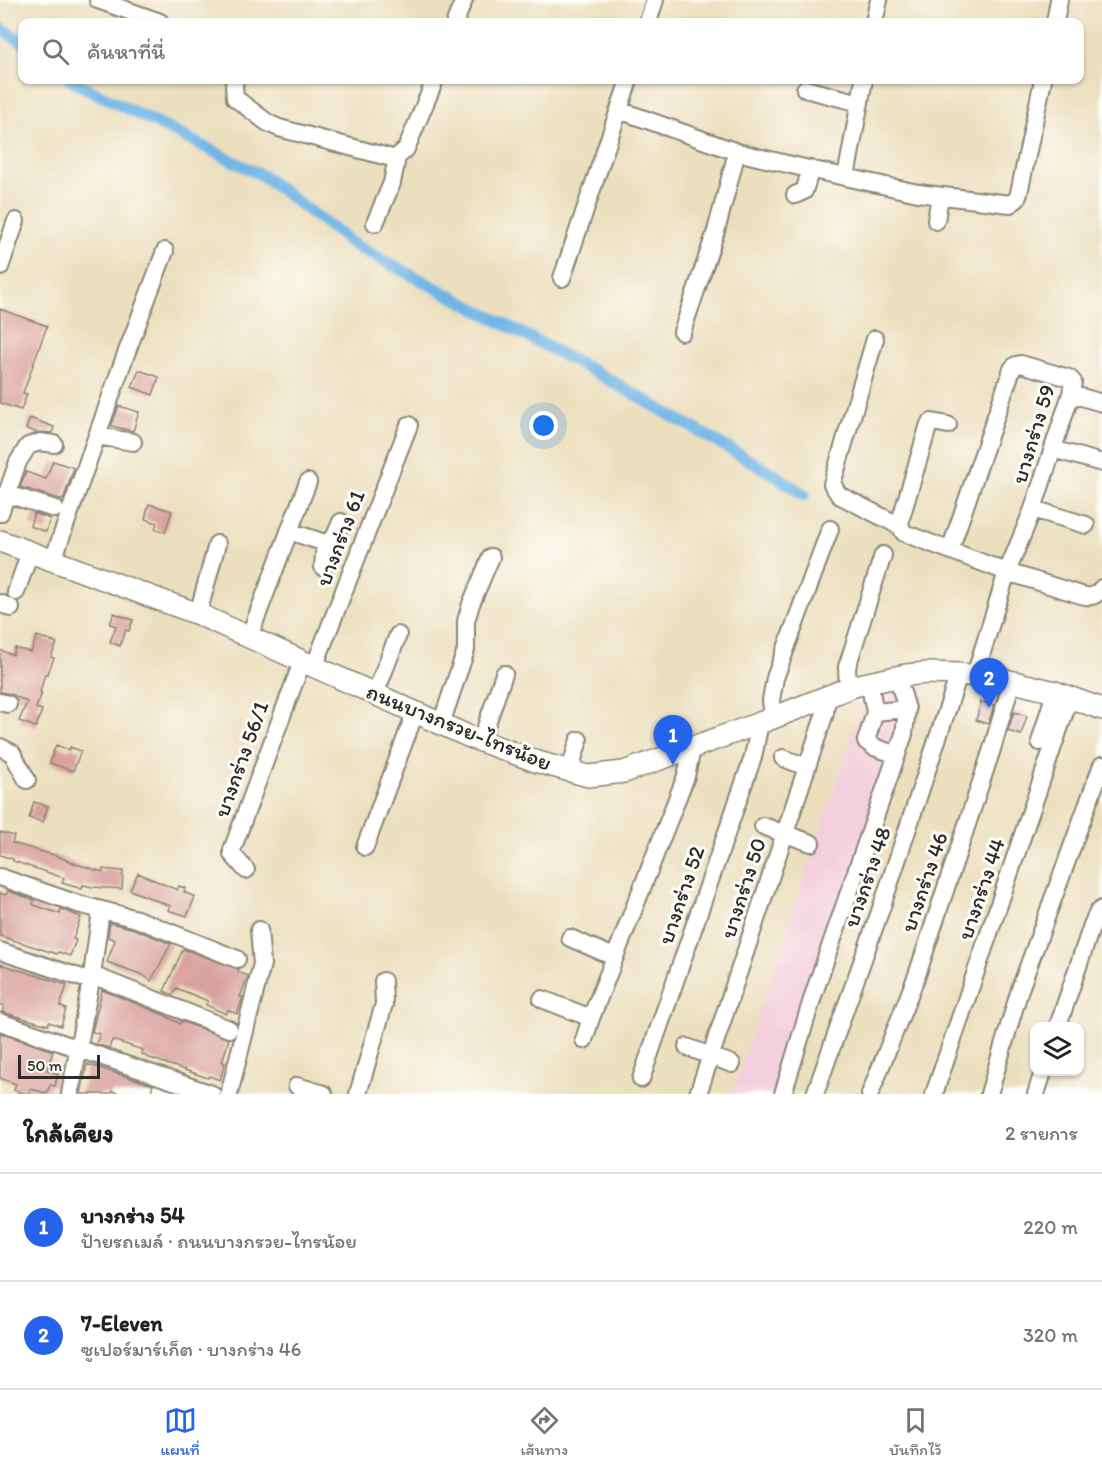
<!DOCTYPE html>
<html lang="th">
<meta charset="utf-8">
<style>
body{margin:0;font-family:Itim,"Playpen Sans Thai",sans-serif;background:#f2f2f2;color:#202124}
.controls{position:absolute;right:18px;bottom:18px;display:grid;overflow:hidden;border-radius:12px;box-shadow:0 2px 4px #0004}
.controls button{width:54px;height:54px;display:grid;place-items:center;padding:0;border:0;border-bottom:2px solid #e0e0e0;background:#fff;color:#202124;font:30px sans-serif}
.scale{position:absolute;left:18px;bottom:15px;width:82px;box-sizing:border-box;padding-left:6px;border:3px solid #2b2b2b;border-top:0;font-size:16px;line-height:21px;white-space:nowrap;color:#2b2b2b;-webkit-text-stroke:4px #fdfcf7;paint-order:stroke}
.you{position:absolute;left:544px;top:426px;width:21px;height:21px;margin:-15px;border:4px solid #fff;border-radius:50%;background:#1a73e8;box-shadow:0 0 0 9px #1a73e833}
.badge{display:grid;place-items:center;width:39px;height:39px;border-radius:50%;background:#2563eb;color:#fff;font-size:20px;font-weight:700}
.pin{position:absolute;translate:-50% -50px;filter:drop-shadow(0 2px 3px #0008)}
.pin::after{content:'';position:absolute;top:32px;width:21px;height:18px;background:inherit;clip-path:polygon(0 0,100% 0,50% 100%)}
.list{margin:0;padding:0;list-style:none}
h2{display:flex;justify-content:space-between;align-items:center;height:78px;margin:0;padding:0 24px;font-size:26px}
h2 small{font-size:20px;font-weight:400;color:#757577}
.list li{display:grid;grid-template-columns:39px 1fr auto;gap:18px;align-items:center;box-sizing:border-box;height:108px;padding:0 24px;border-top:2px solid #e0e0e0}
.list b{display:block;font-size:22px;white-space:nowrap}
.list p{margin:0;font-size:20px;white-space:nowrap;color:#757577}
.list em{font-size:20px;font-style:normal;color:#757577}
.icon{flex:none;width:33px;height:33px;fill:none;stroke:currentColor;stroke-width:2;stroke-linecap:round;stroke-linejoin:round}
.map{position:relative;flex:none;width:1102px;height:1094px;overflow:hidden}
.search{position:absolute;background:#fff;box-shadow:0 2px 4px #0004;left:18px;right:18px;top:18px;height:66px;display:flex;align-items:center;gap:15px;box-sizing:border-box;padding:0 21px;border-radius:12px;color:#757577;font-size:22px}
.sheet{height:294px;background:#fff}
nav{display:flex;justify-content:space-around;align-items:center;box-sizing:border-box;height:84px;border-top:2px solid #e0e0e0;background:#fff;font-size:16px;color:#757577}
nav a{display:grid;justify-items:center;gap:3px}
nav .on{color:#2563eb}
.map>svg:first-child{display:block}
.built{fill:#f4cfdd}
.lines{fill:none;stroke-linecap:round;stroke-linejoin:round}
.canal{stroke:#6fb5e6;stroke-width:12}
.building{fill:#daa29f}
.minor-casing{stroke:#8c8574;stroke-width:20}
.major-casing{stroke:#8c8574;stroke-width:24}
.minor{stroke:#fff;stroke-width:16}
.major{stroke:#fff;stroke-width:21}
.labels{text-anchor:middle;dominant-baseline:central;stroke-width:6;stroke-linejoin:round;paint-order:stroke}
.street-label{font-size:22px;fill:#2b2b2b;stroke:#fdfcf7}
</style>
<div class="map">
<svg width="1102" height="1094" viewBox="0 0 1102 1094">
<rect width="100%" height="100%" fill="#fdfcf7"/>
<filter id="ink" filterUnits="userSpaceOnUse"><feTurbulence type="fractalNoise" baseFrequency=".0167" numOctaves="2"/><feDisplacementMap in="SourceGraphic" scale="12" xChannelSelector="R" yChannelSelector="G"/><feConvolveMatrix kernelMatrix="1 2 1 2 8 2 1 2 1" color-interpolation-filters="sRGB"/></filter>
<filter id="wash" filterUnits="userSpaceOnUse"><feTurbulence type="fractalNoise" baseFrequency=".008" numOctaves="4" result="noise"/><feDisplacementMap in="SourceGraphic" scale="24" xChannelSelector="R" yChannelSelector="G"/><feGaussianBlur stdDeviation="1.35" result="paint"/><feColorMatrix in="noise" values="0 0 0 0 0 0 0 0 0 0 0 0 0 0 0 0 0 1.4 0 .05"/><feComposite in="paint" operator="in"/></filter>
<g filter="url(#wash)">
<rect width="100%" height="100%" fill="#ecdfbe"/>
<!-- built -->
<path class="built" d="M928,687L782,1094H732L865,697Z"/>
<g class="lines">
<!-- canal -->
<path class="canal" d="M0,28L22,42
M70,80L263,176L354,245L599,374L775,475L804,495"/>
</g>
<g id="blocks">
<!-- building -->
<path class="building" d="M0,309L47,326L23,393L27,394L21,410L0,403Z
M139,370L159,377L153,395L132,387Z
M119,406L139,412L133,431L111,426Z
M30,418L54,427L52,433L36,432L26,429Z
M53,461L74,468L63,500L20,487L26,472L46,479Z
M149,504L172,511L165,532L155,529L157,523L145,519Z
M34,513L50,519L46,532L30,526Z
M114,613L133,620L129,631L126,630L120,646L110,642L116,626L110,624Z
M37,636L57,643L51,657L54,658L47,675L45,674L40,692L42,693L36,708L42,710L36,727L19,721L27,702L11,694L0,692V650L13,655L15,648L31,652Z
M981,702L994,705L988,724L976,720Z
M1014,712L1027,716L1021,735L1008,731Z
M56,745L69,750L70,747L81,751L73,771L50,763Z
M34,802L48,806L43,822L29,818Z
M0,832L14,836L12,843L57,856L76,864L103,872V869L123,871L122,889L93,887L83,885L82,889L62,883L64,878L13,861V859L0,855Z
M138,873L177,890L179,886L185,888L184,892L195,897L187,916L168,910L170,906L130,890Z
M8,891L34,900L33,904L34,905L60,914L61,909L81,917L73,939L76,940L70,956L58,952L57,954L0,936V893L6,895Z
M110,923L134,929L171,944L151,981L143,975L107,962L115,940L108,937Z
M183,949L239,969L238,972L248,976L240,997H243L237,1014L228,1010L226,1014L206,1005L208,1001L176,988L173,995L164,991Z
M0,964L67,985L60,1006L66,1009L61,1026L49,1022L48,1025L2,1012L4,1006L0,1004Z
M102,990L164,1015L180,1024L181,1021L229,1039L222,1062L225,1063L220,1080L209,1076L208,1078L147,1057L142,1054L143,1050L112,1040L109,1048L96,1044L100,1034L92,1032Z
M0,1033L53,1051L47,1070L58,1074L55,1086L50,1085L47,1093L30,1089L29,1094H25L14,1090L16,1084L0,1078Z
M87,1064L153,1085L150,1094H121L112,1091V1094H81Z"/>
</g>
</g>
<g filter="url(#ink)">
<use href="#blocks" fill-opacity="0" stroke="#8c8574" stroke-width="1.5"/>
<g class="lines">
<!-- minor casing -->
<g class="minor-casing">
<path id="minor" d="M98,0L160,22
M455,22L464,0
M648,22L655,0
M874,22L879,0
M1055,22L1059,0
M235,80L234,86L235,98L268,123L279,128L392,158L397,157L406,149L435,80
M805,89L860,103
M619,110L737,152L791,165L918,193L1010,204L1017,199L1019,193L1043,80
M846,177L864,80
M795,195L804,191L811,169
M936,221L940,196
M375,223L392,183L397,157
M0,267L16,221
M562,278L629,80
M682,332L716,231L737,152
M875,339L832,484L839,495L900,526
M1071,394L1102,403
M948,425L932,422L929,424L901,518L900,526L904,533L1007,572L1081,595C1091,598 1096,596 1102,588
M97,436L133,442
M1053,449L1102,463
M7,494L55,509
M1033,509L1086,525
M0,513L18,462L28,446L40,442L54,444
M289,531L325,543L334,538L341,522
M950,550L1012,369L1016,365L1021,364L1069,378L1073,382L1071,394L1033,509L1007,572L975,675
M53,560L123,362L165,251
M323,567L325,543
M16,592L30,552
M0,603L11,608
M198,614L217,544
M249,637L308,482
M314,667L409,425
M869,682L875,712L866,741L874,747L897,755
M848,688L847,667L883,555
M375,694L398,635
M0,702L8,704
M875,712L907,709
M773,718L771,700L775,678L830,529
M441,724L466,650V621L471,604L491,557
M481,741L504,674
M1040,742L1055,692
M0,747L12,753L27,780
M783,758L807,767
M569,772L579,740
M763,826L811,843
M365,847L415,713
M246,870L232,854V850L302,662
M0,877L78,904L137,919L237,959
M570,938L614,957
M0,951L91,981
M92,975L229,1029
M542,999L591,1018L686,776L692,749
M0,1022L212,1094
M1058,1026L1092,925L1098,912L1102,909
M584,1040L591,1018
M687,1047L732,1064
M641,1079L753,757L760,723
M297,1086L324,1094
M70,1094L92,975L101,910
M229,1094L262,964L259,930
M358,1094L384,1004L383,981
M698,1094L825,713L827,696
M783,1094L814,993L904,734L907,709L897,676
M815,1094L883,903L959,674
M870,1094L917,975L992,749L1012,681
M934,1094L1070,697
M989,1094L1020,989L1102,765
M1036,1094L1043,1072"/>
</g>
<!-- major casing -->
<g class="major-casing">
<path id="major" d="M0,541L198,614L470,737L538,762L588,776L624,772L760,723L854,686L906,675L927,673L959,674L997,678L1055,692L1102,709"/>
</g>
<!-- minor -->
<use href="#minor" class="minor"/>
<!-- major -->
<use href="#major" class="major"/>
</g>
</g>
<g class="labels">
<!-- street labels -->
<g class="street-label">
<text transform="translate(1033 434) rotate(-73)">บางกร่าง 59</text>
<text transform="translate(340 538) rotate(-69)">บางกร่าง 61</text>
<text transform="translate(459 727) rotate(22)">ถนนบางกรวย-ไทรน้อย</text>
<text transform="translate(241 759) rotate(-70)">บางกร่าง 56/1</text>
<text transform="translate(867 877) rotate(-71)">บางกร่าง 48</text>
<text transform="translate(924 882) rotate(-71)">บางกร่าง 46</text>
<text transform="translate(743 888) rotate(-72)">บางกร่าง 50</text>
<text transform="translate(981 889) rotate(-71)">บางกร่าง 44</text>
<text transform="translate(681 895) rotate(-71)">บางกร่าง 52</text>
</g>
</g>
</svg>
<div class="controls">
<button><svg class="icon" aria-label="layers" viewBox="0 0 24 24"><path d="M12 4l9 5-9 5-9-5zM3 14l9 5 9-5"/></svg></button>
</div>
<div class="scale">50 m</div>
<div class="you"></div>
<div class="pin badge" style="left:673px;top:765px">1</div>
<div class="pin badge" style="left:989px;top:708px">2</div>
<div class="search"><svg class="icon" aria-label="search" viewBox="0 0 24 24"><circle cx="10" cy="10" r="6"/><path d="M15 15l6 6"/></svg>ค้นหาที่นี่</div>
</div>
<section class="sheet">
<h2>ใกล้เคียง<small>2 รายการ</small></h2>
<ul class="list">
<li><span class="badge">1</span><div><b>บางกร่าง 54</b><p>ป้ายรถเมล์ · ถนนบางกรวย-ไทรน้อย</p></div><em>220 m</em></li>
<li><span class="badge">2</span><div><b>7-Eleven</b><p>ซูเปอร์มาร์เก็ต · บางกร่าง 46</p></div><em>320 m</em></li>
</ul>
</section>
<nav>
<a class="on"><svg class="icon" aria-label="map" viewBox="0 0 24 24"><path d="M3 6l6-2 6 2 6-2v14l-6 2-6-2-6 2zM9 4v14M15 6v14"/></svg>แผนที่</a>
<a><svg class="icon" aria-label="directions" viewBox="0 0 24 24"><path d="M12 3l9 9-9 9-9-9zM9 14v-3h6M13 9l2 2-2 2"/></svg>เส้นทาง</a>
<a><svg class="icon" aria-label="saved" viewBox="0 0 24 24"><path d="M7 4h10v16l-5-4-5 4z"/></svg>บันทึกไว้</a>
</nav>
